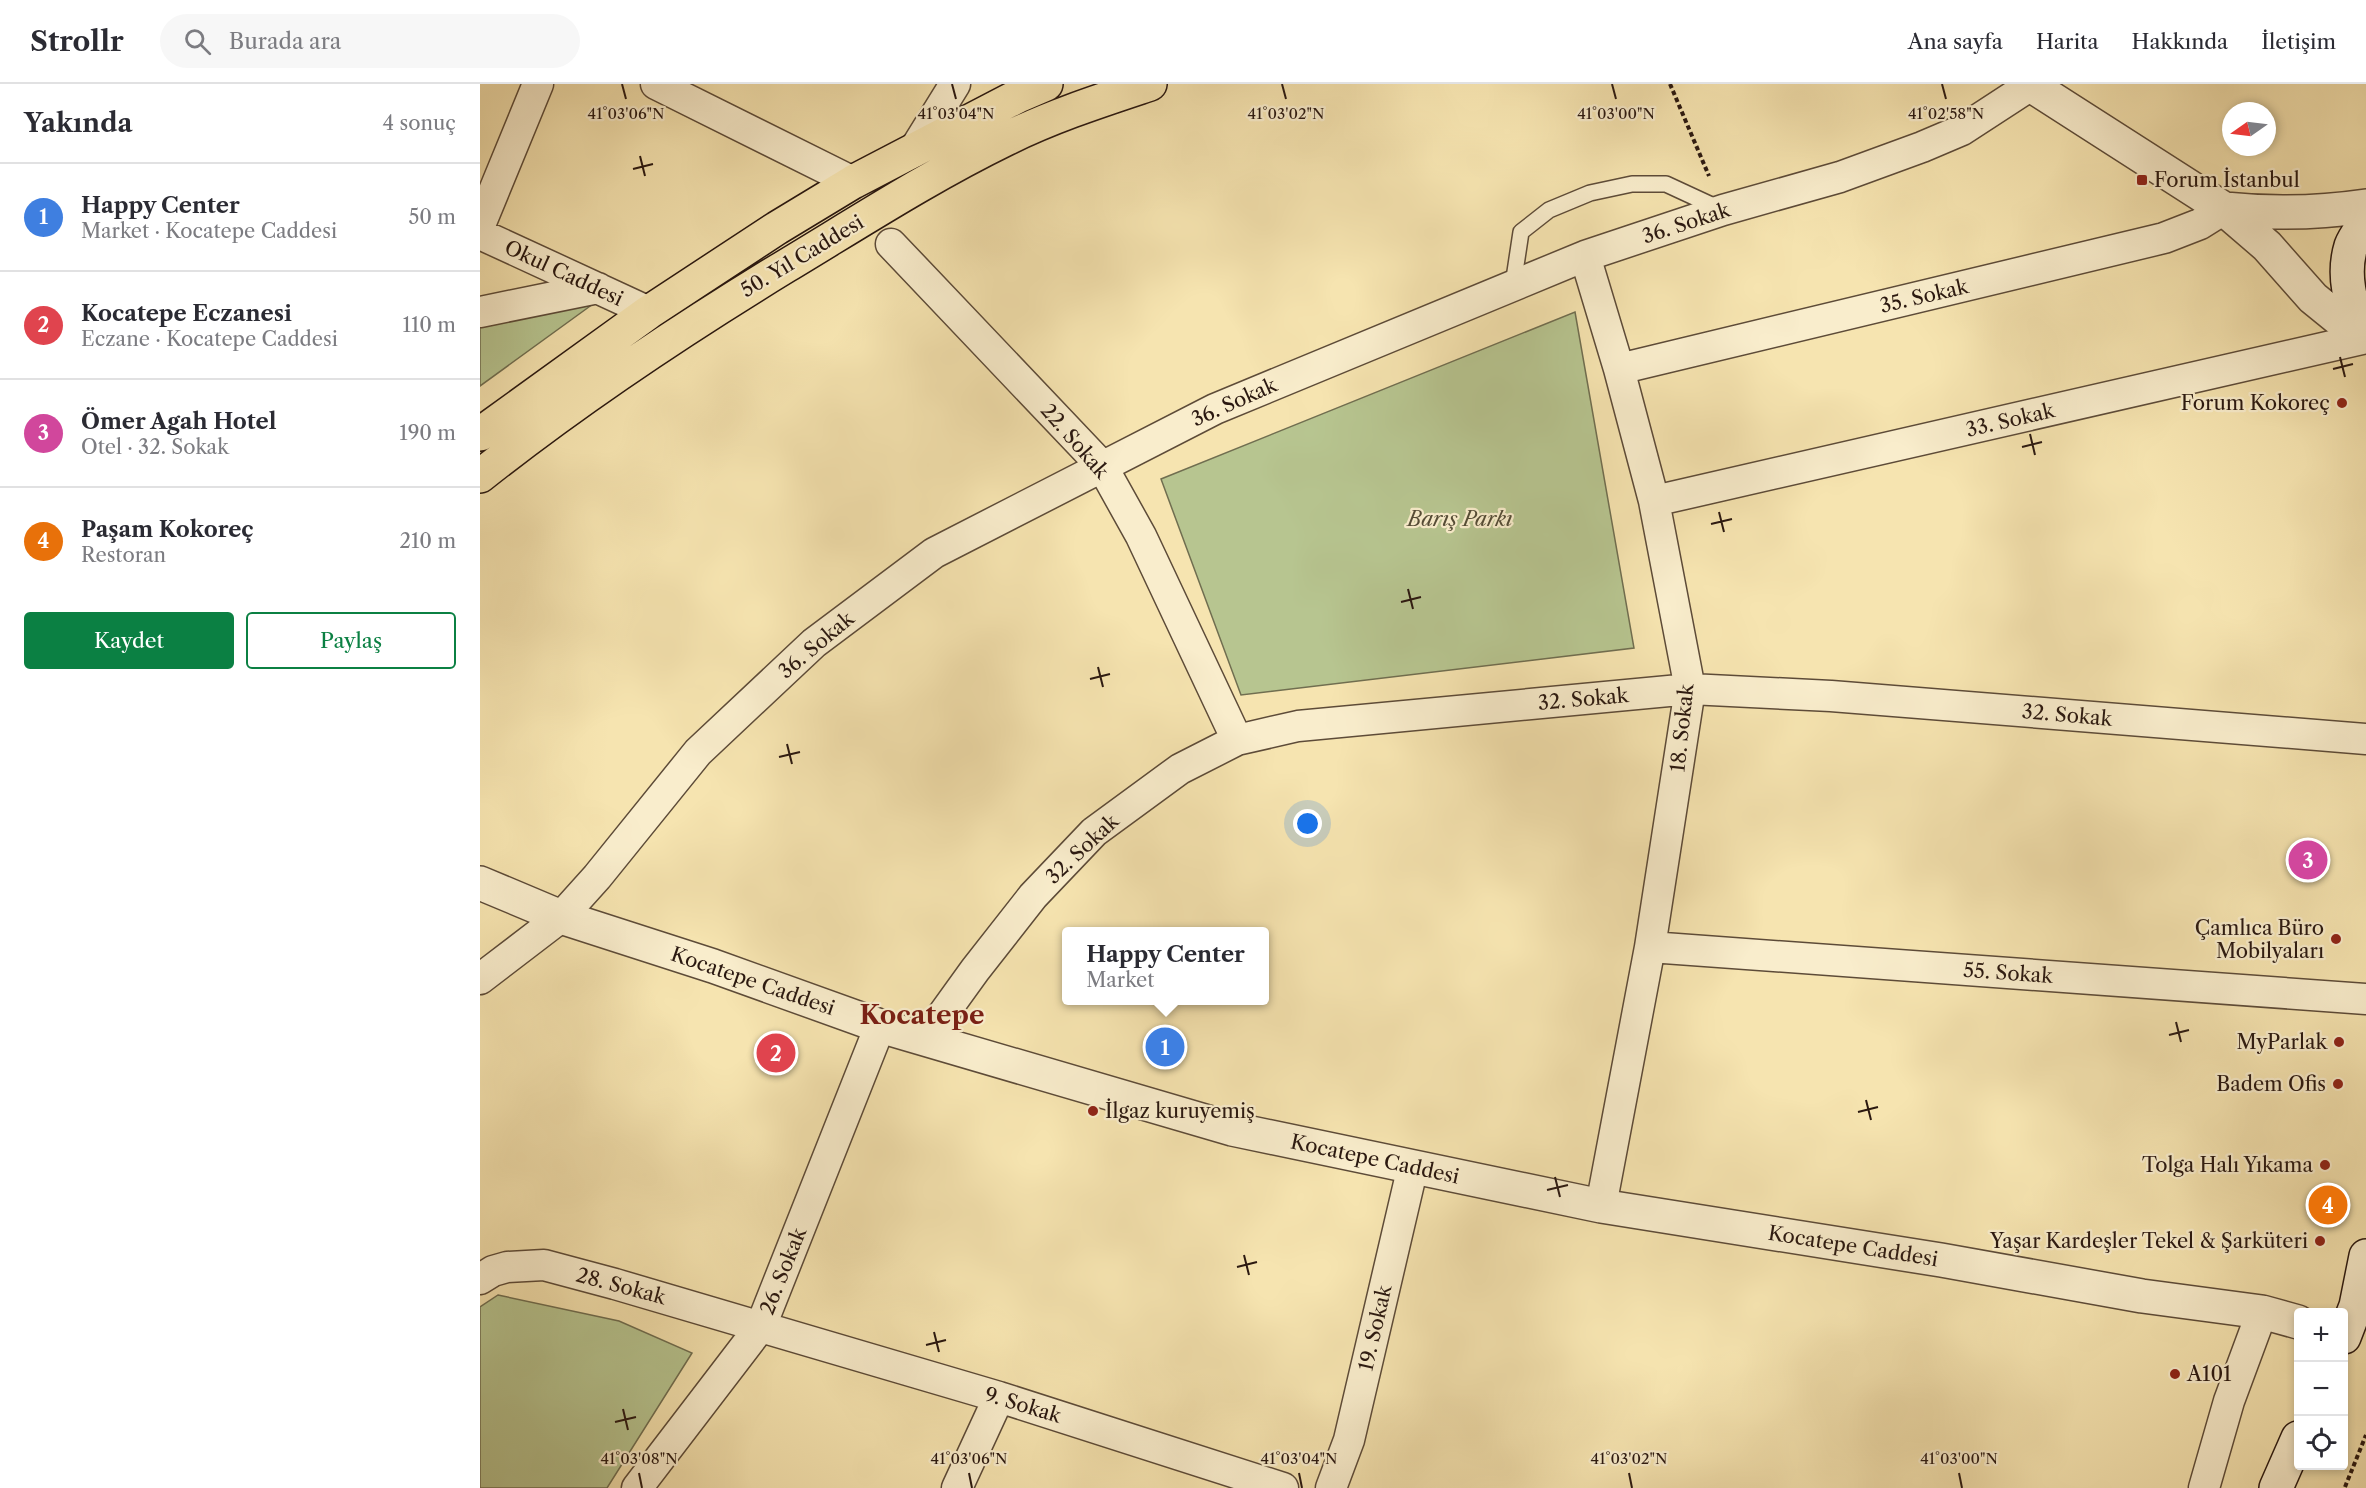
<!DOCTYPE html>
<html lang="tr">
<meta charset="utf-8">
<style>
body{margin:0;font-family:"Libre Caslon Text",serif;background:#f7f7f7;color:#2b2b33}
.controls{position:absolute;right:18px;bottom:18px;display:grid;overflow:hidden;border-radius:6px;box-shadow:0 3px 9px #0003}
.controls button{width:54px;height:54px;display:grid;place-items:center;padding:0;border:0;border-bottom:2px solid #e1e1e2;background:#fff;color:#2b2b33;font:30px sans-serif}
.compass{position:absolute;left:1742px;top:18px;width:54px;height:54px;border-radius:50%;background:#fff;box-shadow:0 3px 9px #0003;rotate:256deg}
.you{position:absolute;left:828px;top:740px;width:21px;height:21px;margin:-15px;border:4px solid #fff;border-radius:50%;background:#1a73e8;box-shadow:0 0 0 9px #1a73e833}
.badge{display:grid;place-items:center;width:39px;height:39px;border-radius:50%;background:#0b8043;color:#fff;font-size:20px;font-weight:700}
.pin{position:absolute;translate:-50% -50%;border:3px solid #fff;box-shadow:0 2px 6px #0006}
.popup{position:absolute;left:582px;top:843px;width:207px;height:78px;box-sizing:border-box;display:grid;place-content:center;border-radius:6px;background:#fff;filter:drop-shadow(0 2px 4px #0005);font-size:20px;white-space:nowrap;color:#7c7c81}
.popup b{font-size:22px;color:#2b2b33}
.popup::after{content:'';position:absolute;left:50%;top:100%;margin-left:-12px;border:12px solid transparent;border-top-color:#fff}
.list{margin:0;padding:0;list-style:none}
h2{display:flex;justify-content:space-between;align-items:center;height:78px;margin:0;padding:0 24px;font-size:26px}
h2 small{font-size:20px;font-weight:400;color:#7c7c81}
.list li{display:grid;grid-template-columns:39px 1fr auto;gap:18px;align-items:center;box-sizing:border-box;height:108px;padding:0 24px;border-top:2px solid #e1e1e2}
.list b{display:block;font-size:22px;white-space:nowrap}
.list p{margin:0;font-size:20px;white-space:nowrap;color:#7c7c81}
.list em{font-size:20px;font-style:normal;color:#7c7c81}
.actions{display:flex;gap:12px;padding:18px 24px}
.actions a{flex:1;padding:14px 0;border:2px solid #0b8043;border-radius:6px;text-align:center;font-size:21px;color:#0b8043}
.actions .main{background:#0b8043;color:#fff}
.icon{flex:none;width:33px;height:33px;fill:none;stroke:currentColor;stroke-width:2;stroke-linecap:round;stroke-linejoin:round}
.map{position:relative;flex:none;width:1886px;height:1404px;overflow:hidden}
header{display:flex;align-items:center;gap:36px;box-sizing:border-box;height:84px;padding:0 30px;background:#fff;border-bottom:2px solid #e1e1e2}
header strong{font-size:28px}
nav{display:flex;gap:33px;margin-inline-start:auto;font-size:21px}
.search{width:420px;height:54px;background:#f7f7f7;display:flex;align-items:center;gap:15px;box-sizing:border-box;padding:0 21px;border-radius:33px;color:#7c7c81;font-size:22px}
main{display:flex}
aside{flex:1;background:#fff}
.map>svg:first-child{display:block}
.green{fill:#b7c590;stroke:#706e50;stroke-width:1.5}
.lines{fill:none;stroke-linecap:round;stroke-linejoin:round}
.service-casing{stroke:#5d4b38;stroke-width:18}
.minor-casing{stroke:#5d4b38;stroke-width:33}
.tertiary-casing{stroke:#5d4b38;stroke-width:36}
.secondary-casing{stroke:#2a1810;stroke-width:36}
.primary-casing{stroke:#2a1810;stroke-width:36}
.path{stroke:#2a1810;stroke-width:4;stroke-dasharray:4.5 3;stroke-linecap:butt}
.service{stroke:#f9edcc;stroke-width:15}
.minor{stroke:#f9edcc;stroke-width:30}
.tertiary{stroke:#f9edcc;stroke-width:33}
.secondary{stroke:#f9edcc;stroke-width:33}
.primary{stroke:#f6e4b0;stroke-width:33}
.ticks{fill:none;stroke:#2a1810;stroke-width:2}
.poi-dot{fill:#8f2418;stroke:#f9edcc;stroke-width:2}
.labels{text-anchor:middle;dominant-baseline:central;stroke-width:4.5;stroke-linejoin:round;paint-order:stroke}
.poi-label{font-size:20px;fill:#2a1810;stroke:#f9edcc;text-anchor:end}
.street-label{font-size:20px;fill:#2a1810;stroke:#f9edcc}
.park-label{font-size:20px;font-style:italic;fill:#544c36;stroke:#f9edcc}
.district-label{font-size:26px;font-weight:bold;fill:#7a1f14;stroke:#f9edcc}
.ticks-label{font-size:15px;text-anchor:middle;fill:#2a1810;stroke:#f9edcc;stroke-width:4.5;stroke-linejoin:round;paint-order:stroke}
</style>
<header>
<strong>Strollr</strong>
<div class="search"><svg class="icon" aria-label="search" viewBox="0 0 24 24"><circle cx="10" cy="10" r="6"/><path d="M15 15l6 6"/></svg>Burada ara</div>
<nav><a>Ana sayfa</a><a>Harita</a><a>Hakkında</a><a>İletişim</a></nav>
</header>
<main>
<aside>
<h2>Yakında<small>4 sonuç</small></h2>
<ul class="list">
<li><span class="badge" style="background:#3f7fe0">1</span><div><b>Happy Center</b><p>Market · Kocatepe Caddesi</p></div><em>50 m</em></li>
<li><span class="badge" style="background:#e0444e">2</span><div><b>Kocatepe Eczanesi</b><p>Eczane · Kocatepe Caddesi</p></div><em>110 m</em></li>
<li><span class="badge" style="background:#d1479c">3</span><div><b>Ömer Agah Hotel</b><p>Otel · 32. Sokak</p></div><em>190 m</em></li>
<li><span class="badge" style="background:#e8710a">4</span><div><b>Paşam Kokoreç</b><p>Restoran</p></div><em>210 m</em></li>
</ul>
<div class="actions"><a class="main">Kaydet</a><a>Paylaş</a></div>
</aside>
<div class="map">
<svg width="1886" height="1404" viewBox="0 0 1886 1404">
<rect width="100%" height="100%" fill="#f6e4b0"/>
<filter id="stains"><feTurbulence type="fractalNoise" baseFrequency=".00333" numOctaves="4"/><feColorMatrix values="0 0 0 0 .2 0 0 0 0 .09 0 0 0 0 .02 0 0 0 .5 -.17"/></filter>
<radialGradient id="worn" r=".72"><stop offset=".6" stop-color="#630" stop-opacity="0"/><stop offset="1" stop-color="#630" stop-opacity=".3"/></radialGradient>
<!-- green -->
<path class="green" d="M113,220L0,302V243Z
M1095,228L1154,564L761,611L681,395Z
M18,1211L139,1237L212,1269L127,1404H0V1223Z"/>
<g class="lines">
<!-- service casing -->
<g class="service-casing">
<path id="service" d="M1033,201L1041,148L1069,126L1110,109L1152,100H1186L1240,125"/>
</g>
<!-- minor casing -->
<g class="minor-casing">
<path id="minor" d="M176,0L373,98
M433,68L475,0
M0,141L58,0
M0,150L169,228
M411,160L622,382L661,452L757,656
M1105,172L1139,285L1174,417L1210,605L1170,863L1121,1122
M0,228L118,204
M1139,285L1684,154L1720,140L1744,125
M1174,417L1886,254
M1170,863L1886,915
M0,895L81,833L117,793L218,668L334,559L454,469L735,325L1105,172L1243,126L1360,93L1442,63L1482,46L1551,1
M446,954L495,886L553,812L614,748L700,685L757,656L818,642L1210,605L1351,612L1886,655
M0,1195L13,1187L27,1183L64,1181L135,1200L519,1313L803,1404
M157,1404L281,1242L400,942
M477,1404L519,1313
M851,1404L869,1356L933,1082
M1724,1404L1749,1317L1782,1228"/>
</g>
<!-- tertiary casing -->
<g class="tertiary-casing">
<path id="tertiary" d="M1549,0L1744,125L1787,162L1833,214L1865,240L1886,249
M1744,125C1792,130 1838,129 1886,122
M0,799L81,833L233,882L400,942L752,1045L1121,1122L1461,1176L1662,1212L1782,1228L1818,1238"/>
</g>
<!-- secondary casing -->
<g class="secondary-casing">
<path id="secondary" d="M1886,137C1881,145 1874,154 1871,162C1863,188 1868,224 1886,244
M1864,1253L1876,1222L1886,1172
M1796,1404L1818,1354"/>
</g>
<!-- primary casing -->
<g class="primary-casing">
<path id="primary" d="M0,350L169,228L297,144L373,98L538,12L566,0
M0,392C97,315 201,246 306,182C379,138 450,92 526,55C572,32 622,16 670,0"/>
</g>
<!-- path -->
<path class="path" d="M1190,0L1229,92
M1865,1403L1886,1351"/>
<!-- service -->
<use href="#service" class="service"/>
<!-- minor -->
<use href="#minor" class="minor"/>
<!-- tertiary -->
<use href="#tertiary" class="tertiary"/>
<!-- secondary -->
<use href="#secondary" class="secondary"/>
<!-- primary -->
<use href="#primary" class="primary"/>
</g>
<!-- ticks -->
<path class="ticks" d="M142,0L146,15M472,0L476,15M802,0L806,15M1132,0L1136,15M1462,0L1466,15M160,72L165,92M153,85L173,80M1860,273L1865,293M1853,285L1873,280M1550,350L1555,371M1542,363L1562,358M1239,428L1244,448M1231,440L1252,435M928,505L933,525M921,518L941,513M618,583L623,603M610,595L630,590M307,660L312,680M299,673L320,668M1696,938L1701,958M1689,951L1709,946M1386,1016L1391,1036M1378,1028L1398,1023M1075,1093L1080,1113M1067,1106L1088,1101M764,1171L769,1191M757,1183L777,1178M454,1248L459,1268M446,1261L466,1256M143,1325L148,1346M135,1338L156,1333M159,1389L162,1404M489,1389L492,1404M819,1389L822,1404M1149,1389L1152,1404M1479,1389L1482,1404"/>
<!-- markers -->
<g class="poi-dot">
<rect x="1656" y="90" width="12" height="12" rx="3"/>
<circle cx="1862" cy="319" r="6"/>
<circle cx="1856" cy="855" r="6"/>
<circle cx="1859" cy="958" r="6"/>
<circle cx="1858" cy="1000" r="6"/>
<circle cx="613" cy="1027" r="6"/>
<circle cx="1845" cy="1081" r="6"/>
<circle cx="1840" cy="1157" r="6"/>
<circle cx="1695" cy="1290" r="6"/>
</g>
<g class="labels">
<!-- poi labels -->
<g class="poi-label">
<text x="1674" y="96" text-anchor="start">Forum İstanbul</text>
<text x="1850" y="319">Forum Kokoreç</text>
<text x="1844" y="844">Çamlıca Büro<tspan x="1844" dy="23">Mobilyaları</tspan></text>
<text x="1847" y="958">MyParlak</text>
<text x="1846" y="1000">Badem Ofis</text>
<text x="625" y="1027" text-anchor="start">İlgaz kuruyemiş</text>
<text x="1833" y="1081">Tolga Halı Yıkama</text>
<text x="1828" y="1157">Yaşar Kardeşler Tekel &amp; Şarküteri</text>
<text x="1707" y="1290" text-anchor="start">A101</text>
</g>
<!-- street labels -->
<g class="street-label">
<text transform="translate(1206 139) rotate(-18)">36. Sokak</text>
<text transform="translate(322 172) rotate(-31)">50. Yıl Caddesi</text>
<text transform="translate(84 189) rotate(25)">Okul Caddesi</text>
<text transform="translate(1444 212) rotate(-13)">35. Sokak</text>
<text transform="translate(754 318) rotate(-24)">36. Sokak</text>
<text transform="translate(1530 336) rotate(-13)">33. Sokak</text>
<text transform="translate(595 357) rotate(49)">22. Sokak</text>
<text transform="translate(336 561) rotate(-40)">36. Sokak</text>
<text transform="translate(1103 615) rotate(-5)">32. Sokak</text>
<text transform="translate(1587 631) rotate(5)">32. Sokak</text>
<text transform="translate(1202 644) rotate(-84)">18. Sokak</text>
<text transform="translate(602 765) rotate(-43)">32. Sokak</text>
<text transform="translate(1528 889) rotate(4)">55. Sokak</text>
<text transform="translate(273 897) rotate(19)">Kocatepe Caddesi</text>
<text transform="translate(895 1075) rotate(12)">Kocatepe Caddesi</text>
<text transform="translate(1373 1162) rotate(9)">Kocatepe Caddesi</text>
<text transform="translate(303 1187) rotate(-68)">26. Sokak</text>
<text transform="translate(141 1202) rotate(15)">28. Sokak</text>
<text transform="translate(895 1244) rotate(-77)">19. Sokak</text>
<text transform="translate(543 1321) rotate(17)">9. Sokak</text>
</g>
<!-- park labels -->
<g class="park-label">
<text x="980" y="435">Barış Parkı</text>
</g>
<!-- district labels -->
<g class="district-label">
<text x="442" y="931">Kocatepe</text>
</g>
</g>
<g class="ticks-label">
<text x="146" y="35">41°03'06"N</text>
<text x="476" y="35">41°03'04"N</text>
<text x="806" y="35">41°03'02"N</text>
<text x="1136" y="35">41°03'00"N</text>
<text x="1466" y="35">41°02'58"N</text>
<text x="159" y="1380">41°03'08"N</text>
<text x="489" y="1380">41°03'06"N</text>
<text x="819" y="1380">41°03'04"N</text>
<text x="1149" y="1380">41°03'02"N</text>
<text x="1479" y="1380">41°03'00"N</text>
</g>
<rect width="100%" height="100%" filter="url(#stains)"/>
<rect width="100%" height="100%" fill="url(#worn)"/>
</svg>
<div class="controls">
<button>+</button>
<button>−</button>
<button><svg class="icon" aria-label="locate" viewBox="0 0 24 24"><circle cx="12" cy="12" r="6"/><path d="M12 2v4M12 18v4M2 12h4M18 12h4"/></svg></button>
</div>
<svg class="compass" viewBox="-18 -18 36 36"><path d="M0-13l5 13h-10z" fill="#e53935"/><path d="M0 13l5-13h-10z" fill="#7c7c81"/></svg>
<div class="you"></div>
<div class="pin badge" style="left:685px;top:963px;background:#3f7fe0">1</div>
<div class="popup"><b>Happy Center</b>Market</div>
<div class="pin badge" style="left:296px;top:969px;background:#e0444e">2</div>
<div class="pin badge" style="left:1828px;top:776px;background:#d1479c">3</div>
<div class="pin badge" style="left:1848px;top:1121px;background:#e8710a">4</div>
</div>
</main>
